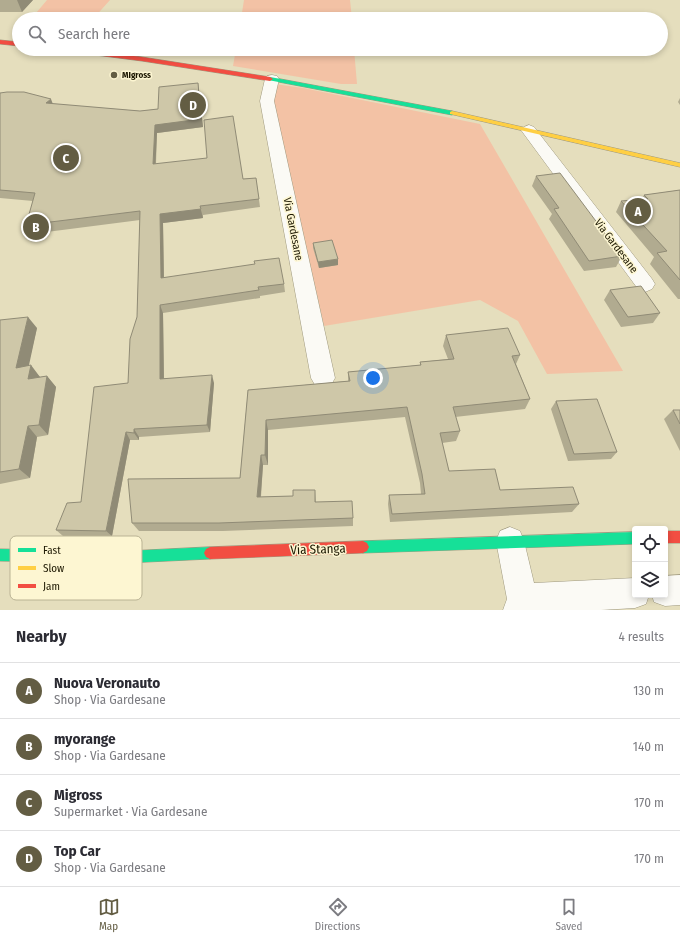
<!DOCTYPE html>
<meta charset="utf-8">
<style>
body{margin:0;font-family:"Fira Sans Condensed",sans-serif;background:#f7f7f7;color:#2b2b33}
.controls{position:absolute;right:12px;bottom:12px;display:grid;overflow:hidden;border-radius:4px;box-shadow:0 2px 6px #0003}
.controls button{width:36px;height:36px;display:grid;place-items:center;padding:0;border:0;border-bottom:1px solid #e1e1e2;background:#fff;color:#2b2b33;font:20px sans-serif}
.you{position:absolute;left:373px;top:378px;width:14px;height:14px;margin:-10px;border:3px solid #fff;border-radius:50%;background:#1a73e8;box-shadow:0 0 0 6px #1a73e833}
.badge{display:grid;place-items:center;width:26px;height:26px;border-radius:50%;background:#635d43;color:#fff;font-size:13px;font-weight:700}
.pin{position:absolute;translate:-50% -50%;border:2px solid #fff;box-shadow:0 1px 4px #0006}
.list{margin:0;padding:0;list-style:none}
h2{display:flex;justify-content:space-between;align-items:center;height:52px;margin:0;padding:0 16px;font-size:17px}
h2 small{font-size:13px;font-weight:400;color:#7c7c81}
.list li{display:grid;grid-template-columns:26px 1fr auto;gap:12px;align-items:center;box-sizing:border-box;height:56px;padding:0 16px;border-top:1px solid #e1e1e2}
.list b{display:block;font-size:15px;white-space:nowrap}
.list p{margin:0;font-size:13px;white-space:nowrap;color:#7c7c81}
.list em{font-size:13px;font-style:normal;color:#7c7c81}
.icon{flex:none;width:22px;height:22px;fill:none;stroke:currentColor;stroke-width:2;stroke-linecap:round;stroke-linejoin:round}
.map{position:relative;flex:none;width:680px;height:610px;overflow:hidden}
.search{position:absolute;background:#fff;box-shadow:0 2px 6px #0003;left:12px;right:12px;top:12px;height:44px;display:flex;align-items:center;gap:10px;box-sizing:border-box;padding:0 14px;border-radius:22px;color:#7c7c81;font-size:15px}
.sheet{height:276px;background:#fff}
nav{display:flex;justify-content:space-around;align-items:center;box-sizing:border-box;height:56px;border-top:1px solid #e1e1e2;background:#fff;font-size:11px;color:#7c7c81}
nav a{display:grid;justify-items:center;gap:2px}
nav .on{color:#635d43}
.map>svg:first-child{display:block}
.green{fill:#f3c2a5}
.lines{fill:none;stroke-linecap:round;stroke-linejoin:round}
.street-casing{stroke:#9f997f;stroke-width:1}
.fast-casing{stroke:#9f997f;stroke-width:1}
.slow-casing{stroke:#9f997f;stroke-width:1}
.jam-casing{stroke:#9f997f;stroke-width:1}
.street{fill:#fbfaf5;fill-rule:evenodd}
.fast{fill:#16e098;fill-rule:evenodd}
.slow{fill:#ffcf43;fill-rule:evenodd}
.jam{fill:#f24e42;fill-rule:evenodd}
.wall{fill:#b1ab90}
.shaded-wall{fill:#908b76}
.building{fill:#cec7a8;stroke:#908b76}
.poi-dot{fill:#635d43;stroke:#fdf6d2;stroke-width:1.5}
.labels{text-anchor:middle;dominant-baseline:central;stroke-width:3;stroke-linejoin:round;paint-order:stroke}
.far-poi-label{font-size:9px;font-weight:bold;fill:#1d1802;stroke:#fdf6d2;text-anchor:start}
.street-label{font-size:11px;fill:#1d1802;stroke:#fdf6d2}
.near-street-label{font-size:13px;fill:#1d1802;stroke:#fdf6d2}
.key{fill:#fdf6d2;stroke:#bab394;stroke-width:1}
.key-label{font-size:11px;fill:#1d1802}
</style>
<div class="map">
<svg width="680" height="610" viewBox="0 0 680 610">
<rect width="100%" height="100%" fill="#e5debd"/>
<!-- green -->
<path class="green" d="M47,0H110L93,19H31Z
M244,0H350L352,19H241Z
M236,49H354L357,84H341L233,66Z
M268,83L303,88L480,124L623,371L547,374L518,321L480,300L324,326Z"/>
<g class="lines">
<!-- street casing -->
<g class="street-casing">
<path id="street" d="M272,75L277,76L279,79L274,101L335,378L331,385L323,388L315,385L311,378L260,101L265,79L267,76Z
M529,125L534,127L652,279L655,284L652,289L645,292L638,289L521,130L524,127Z
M510,527L520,531L524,541L534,583L635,578V595H649L646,604L635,608L601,610H503L507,599L496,541L500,531Z
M680,575V605L665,606L654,602L652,595H665V576Z"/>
</g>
<!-- fast casing -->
<g class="fast-casing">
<path id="fast" d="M270,77L452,111L455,113L452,115L268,80V78Z
M635,532V544L363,553L359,551L357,547L359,543L363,541Z
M210,547L214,549L216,553L214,557L210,559L126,563L0,561V549L126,551Z"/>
</g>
<!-- slow casing -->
<g class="slow-casing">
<path id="slow" d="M452,111L680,163V167L450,114V112Z"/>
</g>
<!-- jam casing -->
<g class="jam-casing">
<path id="jam" d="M0,40L19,42V46L0,44Z
M61,49H77L142,57L270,77L273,79L270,81L142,61L64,51Z
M665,531H680V543H665Z
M363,541L367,543L369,547L367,551L363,553L210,559L206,557L204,553L206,549L210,547Z"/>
</g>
<!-- street -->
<use href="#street" class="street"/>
<!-- fast -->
<use href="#fast" class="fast"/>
<!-- slow -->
<use href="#slow" class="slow"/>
<!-- jam -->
<use href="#jam" class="jam"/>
</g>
<!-- wall -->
<path class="wall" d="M0,0H33L22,12H0Z
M199,91L203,127L157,133L156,164L243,179L256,178L260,207L203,215V218L163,223L164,277L284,284L285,292L260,296V298L163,313L164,378L214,383L210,432L139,437V440H130L112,536H63L56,530L81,502L128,383L137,317L140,220L31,234L26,225L33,201L0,198V93L53,104L140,111L158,109Z
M680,98V105L678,102Z
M536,176L622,256L616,267L584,271L549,219L552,214L532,186Z
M680,190V299H678L650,264L654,257L616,212L621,201L642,199L644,195Z
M313,243L338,265L319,268L313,248Z
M610,290L660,313L653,323L621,327L604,300Z
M0,320L37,328L28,366L40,377L47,376L56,387L48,435L37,437L30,478L0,484Z
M446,335L520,355L516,364L530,399L525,409L455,417L460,431L456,441L442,443L449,471L500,490L579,504L572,512L390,522L388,504L389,495L421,494L420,483L405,417L268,430V465H263L261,497L293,496L315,490L316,502L353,518V526L223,531H139L132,523L240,478L248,390L348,381V372L420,365V362L448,359L443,346Z
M556,401L617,452L611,459L568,461L551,409Z
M673,410H680V451L664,419Z"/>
<!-- shaded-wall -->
<path class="shaded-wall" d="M17,0H33L22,12Z
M198,83L199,91L203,127L157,133L155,173L153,164L155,125Z
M51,99L54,107L46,103Z
M200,206L203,218L163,223L164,286L161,278L160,214Z
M338,259V265L319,268L318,262Z
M160,305L163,313L164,386L160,379Z
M28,317L37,328L26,379L16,368Z
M31,365L40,377L37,390L28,379Z
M212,375L214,383L210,432L207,425Z
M47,376L56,387L48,435L39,425Z
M266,420L268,430V465L265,455Z
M28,426L37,437L30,478L19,469Z
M134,429L139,437V440L134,433Z
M126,432L130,440L112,536L106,531Z
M261,455L263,465L260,505L257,497Z"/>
<!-- building -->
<path class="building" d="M198,83L201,119L155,125L153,164L207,158L204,120L233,116L243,179L256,178L259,199L200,206L201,209L160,214L161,278L255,264L254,261L279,258L284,284L258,287L259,290L160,305V379L212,375L207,425L134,429V433L126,432L106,531L56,530L67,503L81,502L94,387L128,383L130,339L137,317L140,211L26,225L35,193L0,190V93L7,92H24L51,99L46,103L140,111L158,109L159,87Z
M560,173L622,256L589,261L554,209L559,208L536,176Z
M680,190V280L657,253L667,251L621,201L648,199L644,195Z
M332,240L338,259L318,262L313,243Z
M641,286L660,313L628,317L610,290Z
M28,317L16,368L31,365L28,379L47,376L39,425L28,426L19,469L0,472V320Z
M508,328L520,355L512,356L530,399L453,407L460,431L440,433L449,471L495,469L500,490L573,487L579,504L392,514L389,495L425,494L422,474L407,407L266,420L265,455H261L257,497L293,496V490H315V502L352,501L353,518L219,523H132L128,479L240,478L248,390L350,381L348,372L421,365L420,362L454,359L446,335Z
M597,399L617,452L574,454L556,401Z
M673,410H680V424Z"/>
<!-- markers -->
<circle class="poi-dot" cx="114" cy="75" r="4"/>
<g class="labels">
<!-- far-poi labels -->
<g class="far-poi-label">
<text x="122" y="75">MIgross</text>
</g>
<!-- street labels -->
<g class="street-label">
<text transform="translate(293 229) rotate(79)">Via Gardesane</text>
<text transform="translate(616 246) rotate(53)">Via Gardesane</text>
</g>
<!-- near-street labels -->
<g class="near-street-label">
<text transform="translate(318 549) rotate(-2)">Via Stanga</text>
</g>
</g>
<!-- legend -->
<rect x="10" y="536" width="132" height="64" rx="6" class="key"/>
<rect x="18" y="548" width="18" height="4" fill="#16e098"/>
<rect x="18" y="566" width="18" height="4" fill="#ffcf43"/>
<rect x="18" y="584" width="18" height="4" fill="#f24e42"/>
<g class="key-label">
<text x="43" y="554">Fast</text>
<text x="43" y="572">Slow</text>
<text x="43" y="590">Jam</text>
</g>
</svg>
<div class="controls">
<button><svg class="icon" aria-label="locate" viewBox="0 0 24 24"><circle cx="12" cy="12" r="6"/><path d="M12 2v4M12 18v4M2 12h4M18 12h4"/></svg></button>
<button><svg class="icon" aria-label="layers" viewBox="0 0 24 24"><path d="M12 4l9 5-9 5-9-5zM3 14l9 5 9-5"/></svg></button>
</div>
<div class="you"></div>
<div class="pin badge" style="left:638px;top:211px">A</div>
<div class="pin badge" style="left:36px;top:227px">B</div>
<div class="pin badge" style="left:66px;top:158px">C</div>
<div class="pin badge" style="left:193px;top:105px">D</div>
<div class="search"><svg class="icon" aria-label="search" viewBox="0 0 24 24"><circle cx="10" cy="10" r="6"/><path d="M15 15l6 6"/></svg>Search here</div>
</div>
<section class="sheet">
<h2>Nearby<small>4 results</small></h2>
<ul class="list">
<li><span class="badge">A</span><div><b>Nuova Veronauto</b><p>Shop · Via Gardesane</p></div><em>130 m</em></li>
<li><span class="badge">B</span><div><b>myorange</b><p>Shop · Via Gardesane</p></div><em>140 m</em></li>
<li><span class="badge">C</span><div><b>Migross</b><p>Supermarket · Via Gardesane</p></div><em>170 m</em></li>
<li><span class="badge">D</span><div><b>Top Car</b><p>Shop · Via Gardesane</p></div><em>170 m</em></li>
</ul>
</section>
<nav>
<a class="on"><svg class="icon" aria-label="map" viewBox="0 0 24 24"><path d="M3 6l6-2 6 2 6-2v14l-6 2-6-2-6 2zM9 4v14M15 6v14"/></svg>Map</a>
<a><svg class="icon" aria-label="directions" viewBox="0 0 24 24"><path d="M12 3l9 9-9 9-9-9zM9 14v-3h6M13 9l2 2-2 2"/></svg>Directions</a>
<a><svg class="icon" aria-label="saved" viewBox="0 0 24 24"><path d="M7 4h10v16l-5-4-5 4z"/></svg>Saved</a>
</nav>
